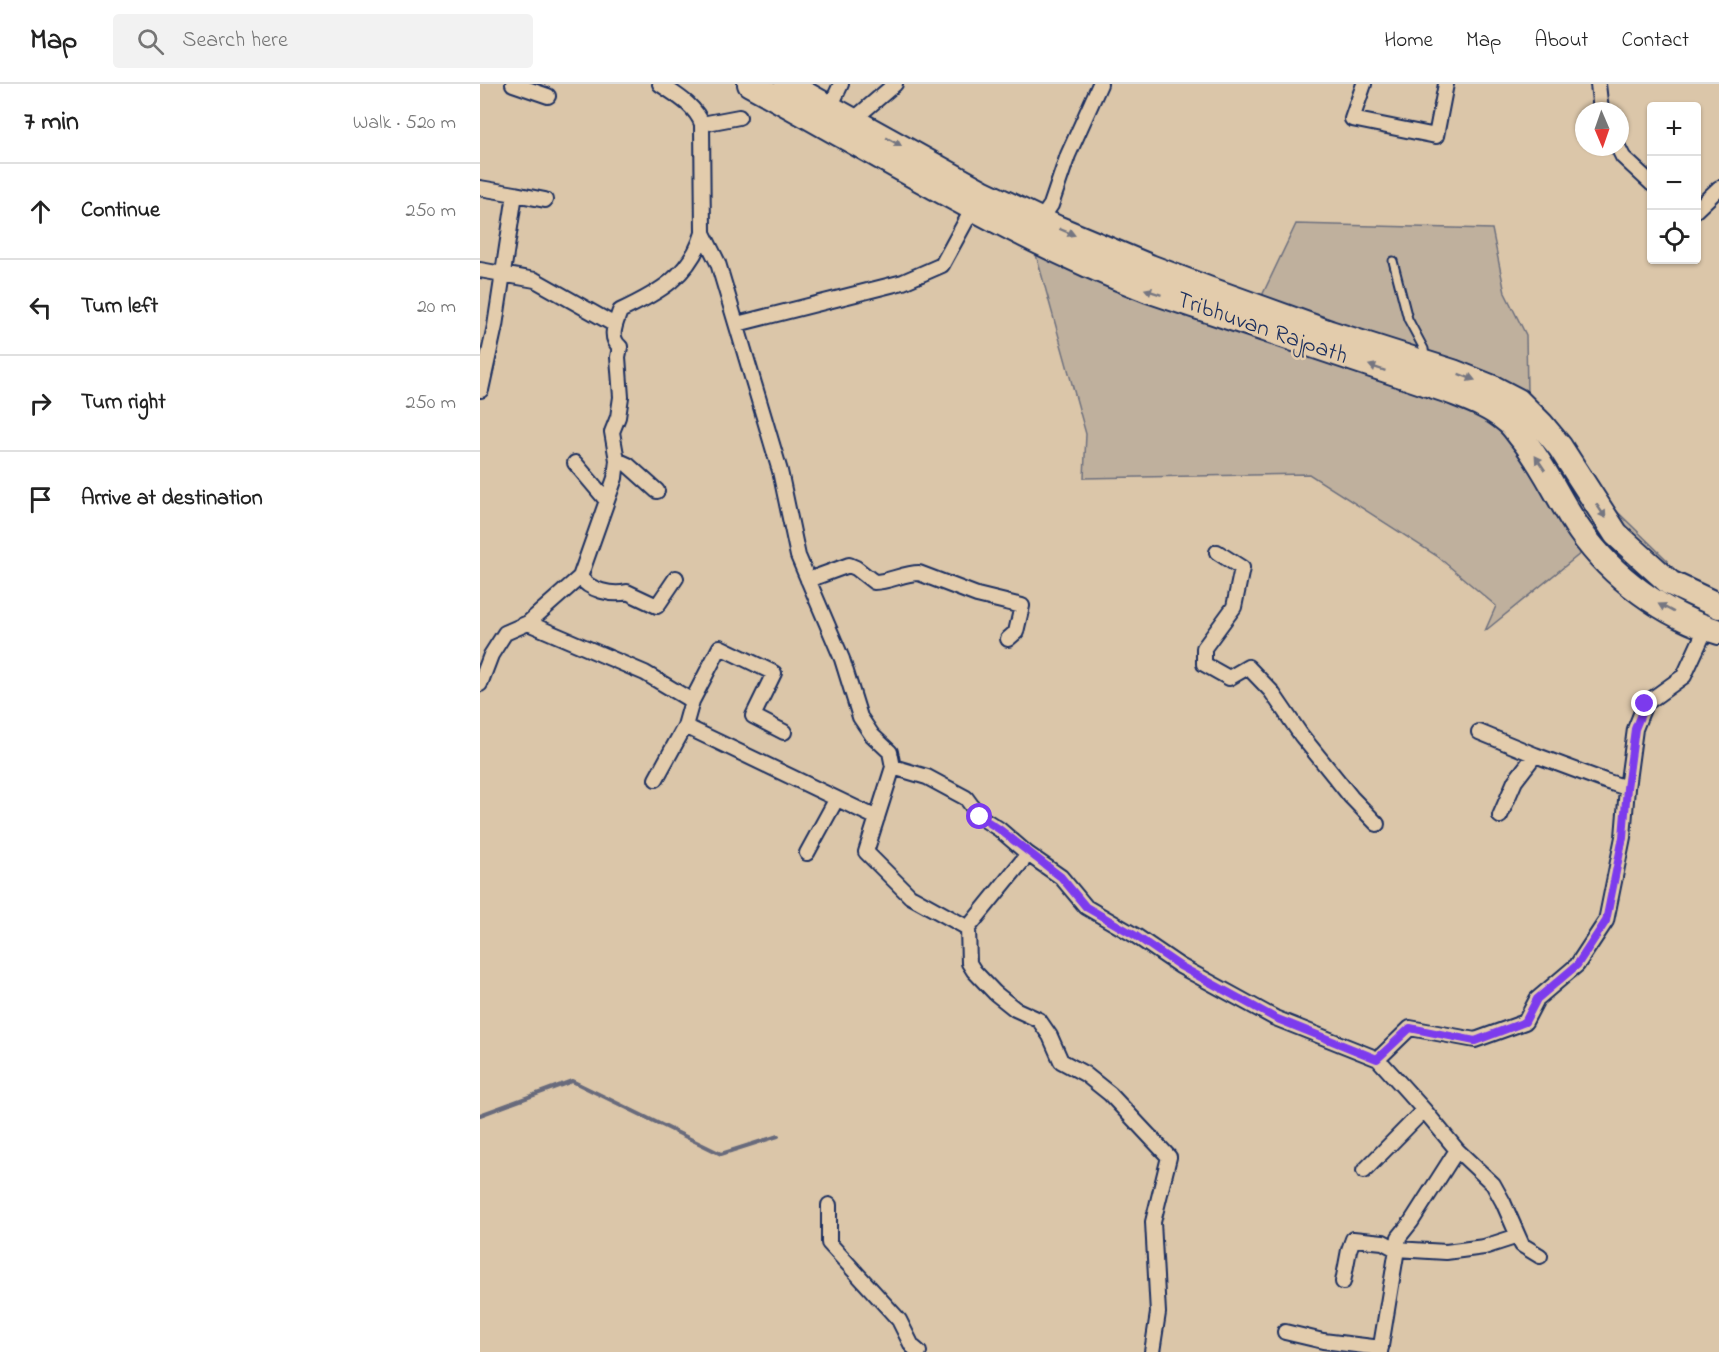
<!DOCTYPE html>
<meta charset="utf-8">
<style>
body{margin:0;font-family:"Indie Flower",sans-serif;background:#f2f2f2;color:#222}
.controls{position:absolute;right:18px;top:18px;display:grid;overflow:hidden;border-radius:6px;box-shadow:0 2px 4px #0004}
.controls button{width:54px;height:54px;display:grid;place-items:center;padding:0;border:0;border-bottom:2px solid #e0e0e0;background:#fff;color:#222;font:30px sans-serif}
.compass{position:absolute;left:1095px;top:18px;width:54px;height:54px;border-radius:50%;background:#fff;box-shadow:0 2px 4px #0004;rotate:178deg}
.stop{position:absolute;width:18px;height:18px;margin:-14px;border:4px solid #7c3aed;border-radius:50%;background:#fff}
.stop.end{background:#7c3aed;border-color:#fff;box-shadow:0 2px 6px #0008}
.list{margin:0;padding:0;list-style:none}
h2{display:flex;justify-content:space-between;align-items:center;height:78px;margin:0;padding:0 24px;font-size:26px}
h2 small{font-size:20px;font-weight:400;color:#767676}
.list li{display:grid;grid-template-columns:39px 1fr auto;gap:18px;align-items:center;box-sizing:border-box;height:96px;padding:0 24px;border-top:2px solid #e0e0e0}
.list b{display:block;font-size:22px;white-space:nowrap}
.list em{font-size:20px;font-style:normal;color:#767676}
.icon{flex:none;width:33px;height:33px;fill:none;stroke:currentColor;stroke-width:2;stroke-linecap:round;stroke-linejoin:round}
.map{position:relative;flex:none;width:1239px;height:1268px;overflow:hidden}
header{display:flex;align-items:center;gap:36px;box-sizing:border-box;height:84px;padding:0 30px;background:#fff;border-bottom:2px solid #e0e0e0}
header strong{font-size:28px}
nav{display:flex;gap:33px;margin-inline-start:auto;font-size:21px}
.search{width:420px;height:54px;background:#f2f2f2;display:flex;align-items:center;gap:15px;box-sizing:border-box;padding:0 21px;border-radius:6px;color:#767676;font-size:22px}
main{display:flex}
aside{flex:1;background:#fff}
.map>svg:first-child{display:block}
.green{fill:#bfb09d;stroke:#6d707e;stroke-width:1.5}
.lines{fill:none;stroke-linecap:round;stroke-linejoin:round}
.stream{stroke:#676b7c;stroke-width:4}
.lane-casing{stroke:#1b2f5e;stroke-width:11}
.street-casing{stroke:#1b2f5e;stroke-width:18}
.highway-casing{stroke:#1b2f5e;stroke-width:28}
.lane{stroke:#e3ccac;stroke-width:7}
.street{stroke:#e3ccac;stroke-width:14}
.highway{stroke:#e3ccac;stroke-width:24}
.oneway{fill:#757681}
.route{stroke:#7c3aed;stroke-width:8}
.labels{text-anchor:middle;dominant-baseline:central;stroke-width:5;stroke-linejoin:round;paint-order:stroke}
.street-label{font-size:24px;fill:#1b2f5e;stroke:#e3ccac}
</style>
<header>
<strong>Map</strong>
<div class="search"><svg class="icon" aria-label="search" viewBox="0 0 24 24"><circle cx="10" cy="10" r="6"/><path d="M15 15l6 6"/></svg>Search here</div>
<nav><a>Home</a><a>Map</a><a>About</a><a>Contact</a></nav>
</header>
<main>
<aside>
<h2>7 min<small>Walk · 520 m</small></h2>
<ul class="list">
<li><svg class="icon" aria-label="ahead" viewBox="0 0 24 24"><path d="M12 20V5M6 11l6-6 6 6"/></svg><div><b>Continue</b></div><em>250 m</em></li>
<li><svg class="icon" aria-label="left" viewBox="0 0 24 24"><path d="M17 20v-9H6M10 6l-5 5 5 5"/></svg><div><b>Turn left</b></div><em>20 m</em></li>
<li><svg class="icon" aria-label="right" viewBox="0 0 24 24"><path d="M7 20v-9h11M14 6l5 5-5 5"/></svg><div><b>Turn right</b></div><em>250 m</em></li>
<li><svg class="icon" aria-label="arrive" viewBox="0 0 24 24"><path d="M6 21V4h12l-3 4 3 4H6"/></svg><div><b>Arrive at destination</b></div></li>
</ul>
</aside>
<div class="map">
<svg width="1239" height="1268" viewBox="0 0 1239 1268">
<rect width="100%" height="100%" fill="#dbc6a9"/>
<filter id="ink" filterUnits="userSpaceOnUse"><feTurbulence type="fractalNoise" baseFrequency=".0167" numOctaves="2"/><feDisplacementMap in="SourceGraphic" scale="12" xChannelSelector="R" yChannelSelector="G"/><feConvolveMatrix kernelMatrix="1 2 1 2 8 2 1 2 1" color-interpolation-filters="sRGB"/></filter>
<g filter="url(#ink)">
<!-- green -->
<path class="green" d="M543,124L779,218L816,140L1012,145L1025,209L1046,251L1047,308L1078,342L1116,407L1188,477L1155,501L1111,461L1005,547L1016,522L957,472L829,390L604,394L606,350Z"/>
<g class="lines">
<!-- stream -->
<path class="stream" d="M0,1031L92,997L241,1070L298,1052"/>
<!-- lane casing -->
<g class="lane-casing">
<path id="lane" d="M913,177L928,235L944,265L945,274"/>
</g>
<!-- street casing -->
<g class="street-casing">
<path id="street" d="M33,0L68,12
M884,0L872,35L956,52L966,0
M1118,0L1121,27
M347,30L361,0
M373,36L415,0
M222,40L259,33
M1138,63L1143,73L1172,100
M0,104L35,110L15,242L1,306
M35,110L65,116
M1216,126L1239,104
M560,137L571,121L588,71L620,0
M223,149L238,179L300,387L318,472L362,575L380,633L392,651L410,668L413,683L386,768L430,812L488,844L489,879L494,887L515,909L535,925L559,936L570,952L581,977L605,990L630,1010L689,1073L673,1138L678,1229L672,1268
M0,186L55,196L135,241
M257,240L423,198L462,181L493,124
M137,376L148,381L177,407
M95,379L127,417
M737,468L762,484L754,523L724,564V580L749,594L768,583L791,607L821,651L871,713L897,740
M100,493C109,506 132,512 147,508L177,522L196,494
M328,496L369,481L376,484L394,498C410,498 423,489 439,489L497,511L542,522L536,548L528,555
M48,539L165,589L212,617L205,642L397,734
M0,600L11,571L25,549L48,539L100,493L135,394L137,376L132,348L138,333L141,313L138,273L140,263C128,253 136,239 140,227C178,209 210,192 223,149L222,40C215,21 196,11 180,0
M212,617L240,563L294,589L273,632L304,648
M999,648L1055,671
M413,683L447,693L486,714L500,733L519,745L548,770
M176,695L205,642
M1020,732L1035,697L1055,671L1125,697L1147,704
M327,769L356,716
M488,844L548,770L581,793L606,823L656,852L700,882L795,934L898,975L944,1026L977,1066L931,1138L919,1153L900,1268
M898,975L930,944L995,956L1045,938L1057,915L1097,881L1126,837L1143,753L1147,704L1155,645L1165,620L1204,592L1228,540
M977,1066L1013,1100L1023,1118L1042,1161L1060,1172
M884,1087L944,1026
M349,1121V1159L419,1236L432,1262L439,1268
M863,1198L869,1166L873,1155L903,1158L916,1165L966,1168L1004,1163L1038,1152
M805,1248L843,1257L901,1264"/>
</g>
<!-- highway casing -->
<g class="highway-casing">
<path id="highway" d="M270,0C401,71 528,152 668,206L969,307C989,315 1010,322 1026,336C1032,340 1037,348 1041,353C1065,382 1079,417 1100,447C1132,493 1185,532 1239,548
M307,0L502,108L577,144L670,183L728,205L850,249L973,288L1013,304L1038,317L1061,340L1080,363L1136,450L1190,499L1239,522"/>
</g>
<!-- lane -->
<use href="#lane" class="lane"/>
<!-- street -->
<use href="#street" class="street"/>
<!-- highway -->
<use href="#highway" class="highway"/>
</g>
<!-- one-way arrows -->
<defs><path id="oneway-solid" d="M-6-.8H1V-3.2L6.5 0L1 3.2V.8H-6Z" transform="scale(1.5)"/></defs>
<g class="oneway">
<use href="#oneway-solid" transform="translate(414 58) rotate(29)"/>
<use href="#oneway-solid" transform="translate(587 148) rotate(23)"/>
<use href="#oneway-solid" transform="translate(673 208) rotate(-161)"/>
<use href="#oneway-solid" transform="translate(897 284) rotate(-161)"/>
<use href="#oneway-solid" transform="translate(987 293) rotate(21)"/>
<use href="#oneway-solid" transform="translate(1060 379) rotate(-124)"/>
<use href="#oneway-solid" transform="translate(1121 427) rotate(56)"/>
<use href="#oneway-solid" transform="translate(1186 524) rotate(-152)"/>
</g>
</g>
<g class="lines" filter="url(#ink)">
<!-- route -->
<path class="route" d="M500,733L519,745L581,793L606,823L656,852L700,882L795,934L897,975L930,944L995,957L1045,938L1057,915L1097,881L1126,837L1143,753L1147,704L1155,645L1165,620"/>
</g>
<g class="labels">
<!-- street labels -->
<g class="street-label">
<text transform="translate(782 245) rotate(19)">Tribhuvan Rajpath</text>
</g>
</g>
</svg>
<div class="controls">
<button>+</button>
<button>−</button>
<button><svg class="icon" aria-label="locate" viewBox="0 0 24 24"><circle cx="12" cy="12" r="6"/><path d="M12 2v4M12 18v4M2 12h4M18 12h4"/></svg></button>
</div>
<svg class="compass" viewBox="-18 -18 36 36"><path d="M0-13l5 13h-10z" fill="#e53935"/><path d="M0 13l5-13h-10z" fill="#767676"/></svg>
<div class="stop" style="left:500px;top:733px"></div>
<div class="stop end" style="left:1165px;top:620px"></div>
</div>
</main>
